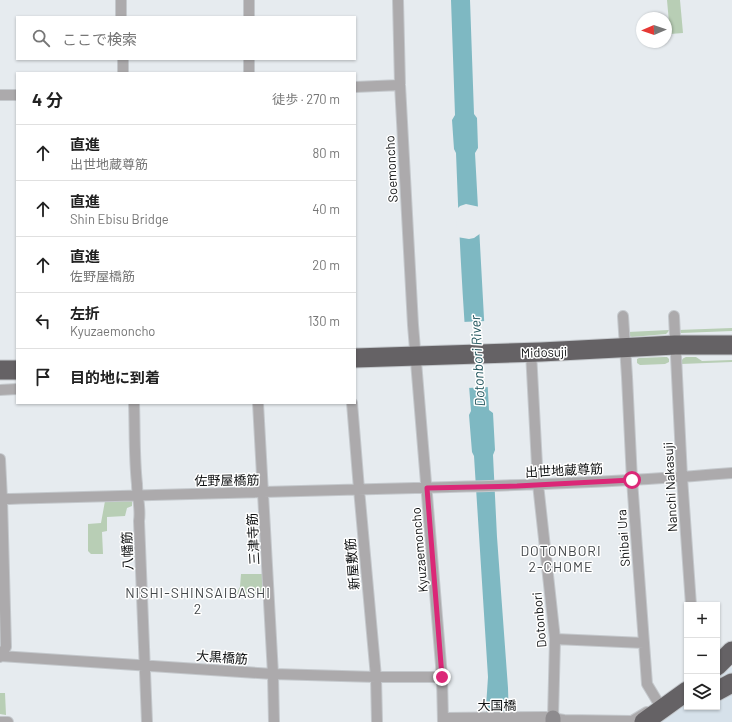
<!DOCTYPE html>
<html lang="ja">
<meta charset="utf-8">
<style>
body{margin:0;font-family:Barlow,"Noto Sans JP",sans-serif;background:#f6f6f6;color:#222}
.controls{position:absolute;right:12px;bottom:12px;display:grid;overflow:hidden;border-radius:0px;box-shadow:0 1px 3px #0004}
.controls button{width:36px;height:36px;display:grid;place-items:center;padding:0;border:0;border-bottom:1px solid #e0e0e0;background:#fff;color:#222;font:20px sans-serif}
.compass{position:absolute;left:636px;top:12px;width:36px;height:36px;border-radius:50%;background:#fff;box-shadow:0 1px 3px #0004;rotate:268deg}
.stop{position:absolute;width:12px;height:12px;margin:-9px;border:3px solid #db2777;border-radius:50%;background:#fff}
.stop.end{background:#db2777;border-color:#fff;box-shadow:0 1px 4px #0008}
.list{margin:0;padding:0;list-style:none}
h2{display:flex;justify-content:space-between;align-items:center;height:52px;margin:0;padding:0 16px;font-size:17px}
h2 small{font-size:13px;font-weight:400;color:#767676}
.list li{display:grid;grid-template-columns:26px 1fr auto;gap:12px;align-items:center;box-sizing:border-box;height:56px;padding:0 16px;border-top:1px solid #e0e0e0}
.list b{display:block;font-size:15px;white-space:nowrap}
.list p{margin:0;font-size:13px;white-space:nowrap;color:#767676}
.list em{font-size:13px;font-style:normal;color:#767676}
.icon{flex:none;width:22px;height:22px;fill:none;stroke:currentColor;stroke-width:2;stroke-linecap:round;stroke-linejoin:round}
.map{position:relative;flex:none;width:732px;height:722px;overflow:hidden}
.search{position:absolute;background:#fff;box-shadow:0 1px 3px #0004;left:16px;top:16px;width:340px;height:44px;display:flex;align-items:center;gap:10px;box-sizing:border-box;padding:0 14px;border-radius:0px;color:#767676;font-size:15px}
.panel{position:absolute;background:#fff;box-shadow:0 1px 3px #0004;left:16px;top:72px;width:340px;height:332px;border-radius:0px}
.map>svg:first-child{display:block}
.built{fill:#d6e1ea}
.green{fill:#b8ceb5}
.water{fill:#7eb8c2}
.pier{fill:#e6ebef}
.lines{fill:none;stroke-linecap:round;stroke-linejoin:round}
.street-casing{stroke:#c4c8cc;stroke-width:12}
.secondary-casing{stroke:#c4c8cc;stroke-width:17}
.highway-casing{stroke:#c4c8cc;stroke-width:21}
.street{stroke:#acaaac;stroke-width:10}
.secondary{stroke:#8d8b8e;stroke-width:15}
.highway{stroke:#656265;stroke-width:19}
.route{stroke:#db2777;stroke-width:5}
.labels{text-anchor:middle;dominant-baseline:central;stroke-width:3;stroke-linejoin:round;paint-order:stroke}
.street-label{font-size:13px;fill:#101213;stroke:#fff}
.water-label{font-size:14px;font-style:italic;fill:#22555d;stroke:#fff}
.neighbourhood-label{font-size:14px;letter-spacing:1px;fill:#43474a;stroke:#fff}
</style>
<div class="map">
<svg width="732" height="722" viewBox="0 0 732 722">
<rect width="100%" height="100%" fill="#e6ebef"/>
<!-- built -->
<path class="built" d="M732,667V722H646L687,696V707H717V677Z"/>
<!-- green -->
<path class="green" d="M667,0H680L683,33L670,34Z
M732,328V331L681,333L678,330Z
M669,330L668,332L666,334L632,337L629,336L628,332Z
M665,357H667L669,359V362L665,364L640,365L637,363V359L639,358Z
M686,357H696L702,361L732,360V362L681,364C681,360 683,358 686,357Z
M132,499V506L127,508L125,516L107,517V531L102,532L103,554H91L88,551V524L101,523L105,501Z
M241,574H262L263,593L244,597L236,594L240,587Z
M0,693H5L6,715L0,714Z"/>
<!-- water -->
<path class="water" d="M451,0H470L474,114L477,118L478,148L475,153L489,410L493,413L495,450L493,455L497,537L508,688L509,722H486V707L488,677L474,456L472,452L469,415L471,411C464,325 459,239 456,153L454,149L452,120L455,115Z"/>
<!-- pier -->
<path class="pier" d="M466,204L480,207L481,233L474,238L469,239L457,237L456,210L460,206Z
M486,321L490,387L467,388L462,322Z"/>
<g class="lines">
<!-- street casing -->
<g class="street-casing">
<path id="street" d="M121,0V17
M249,0V17
M398,0L400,85L413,325L442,677L443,722
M123,59V73
M249,59V73
M355,87L400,85
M0,95H17
M623,316L627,377L632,480L644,643L647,684L659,704
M674,316L682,477L691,605
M531,352L538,484L555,639L553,718
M0,390L17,389
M134,403C135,430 134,457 137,484C137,497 141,508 139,521L147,722
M258,403L273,674L274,722
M352,403L359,489L376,677L377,722
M0,459L2,499L6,647L0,657
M0,498L9,499C131,495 253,492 376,489C495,486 614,483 732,473
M555,639L644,643
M0,656L273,674L376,677H442
M444,718L545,717L564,720L632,721L647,712
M0,722H8"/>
</g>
<!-- secondary casing -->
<g class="secondary-casing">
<path id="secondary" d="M553,722V718"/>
</g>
<!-- highway casing -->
<g class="highway-casing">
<path id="highway" d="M355,358L541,352L675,345H732
M0,370H17
M717,666L732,651
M717,691L732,683
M644,722L687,691"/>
</g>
<!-- street -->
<use href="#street" class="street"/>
<!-- secondary -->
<use href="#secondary" class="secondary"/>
<!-- highway -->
<use href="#highway" class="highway"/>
</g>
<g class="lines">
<!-- route -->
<path class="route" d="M442,677L427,488L517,486L632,480"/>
</g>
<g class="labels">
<!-- street labels -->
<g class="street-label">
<text transform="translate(391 169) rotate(-93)">Soemoncho</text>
<text transform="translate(544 352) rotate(-2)">Midosuji</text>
<text transform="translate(564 470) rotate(-3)">出世地蔵尊筋</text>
<text transform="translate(227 480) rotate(-1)">佐野屋橋筋</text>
<text transform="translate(670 487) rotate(-93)">Nanchi Nakasuji</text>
<text transform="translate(623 538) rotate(-94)">Shibai Ura</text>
<text transform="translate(253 539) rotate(-93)">三津寺筋</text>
<text transform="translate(419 550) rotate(-95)">Kyuzaemoncho</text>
<text transform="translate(127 551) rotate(-92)">八幡筋</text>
<text transform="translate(352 564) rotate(-95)">新屋敷筋</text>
<text transform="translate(539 620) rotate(-95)">Dotonbori</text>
<text transform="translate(222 657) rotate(4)">大黒橋筋</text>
<text x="497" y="705">大国橋</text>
</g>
<!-- water labels -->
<g class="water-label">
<text transform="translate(477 361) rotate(-93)">Dotonbori River</text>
</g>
<!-- neighbourhood labels -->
<g class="neighbourhood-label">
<text x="561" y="550">DOTONBORI<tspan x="561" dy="16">2-CHOME</tspan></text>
<text x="198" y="592">NISHI-SHINSAIBASHI<tspan x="198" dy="16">2</tspan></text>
</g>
</g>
</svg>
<div class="controls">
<button>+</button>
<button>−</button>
<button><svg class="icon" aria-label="layers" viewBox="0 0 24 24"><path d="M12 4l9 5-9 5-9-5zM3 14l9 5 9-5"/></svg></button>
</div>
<svg class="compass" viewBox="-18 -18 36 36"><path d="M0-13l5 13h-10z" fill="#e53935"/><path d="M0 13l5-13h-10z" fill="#767676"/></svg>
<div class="stop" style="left:632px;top:480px"></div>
<div class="stop end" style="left:442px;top:677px"></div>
<div class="search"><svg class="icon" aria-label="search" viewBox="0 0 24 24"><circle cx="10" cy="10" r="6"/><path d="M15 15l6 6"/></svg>ここで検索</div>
<section class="panel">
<h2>4 分<small>徒歩 · 270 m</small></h2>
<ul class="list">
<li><svg class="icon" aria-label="ahead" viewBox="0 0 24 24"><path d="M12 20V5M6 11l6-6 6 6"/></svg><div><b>直進</b><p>出世地蔵尊筋</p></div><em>80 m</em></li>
<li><svg class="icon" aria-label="ahead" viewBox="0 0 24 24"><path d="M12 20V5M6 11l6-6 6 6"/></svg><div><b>直進</b><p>Shin Ebisu Bridge</p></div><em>40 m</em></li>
<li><svg class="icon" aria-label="ahead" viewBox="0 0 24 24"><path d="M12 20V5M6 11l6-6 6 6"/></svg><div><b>直進</b><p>佐野屋橋筋</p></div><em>20 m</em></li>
<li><svg class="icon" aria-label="left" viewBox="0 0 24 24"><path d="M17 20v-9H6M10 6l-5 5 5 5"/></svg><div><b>左折</b><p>Kyuzaemoncho</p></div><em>130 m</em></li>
<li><svg class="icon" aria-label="arrive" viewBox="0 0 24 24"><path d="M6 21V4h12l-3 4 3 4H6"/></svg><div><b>目的地に到着</b></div></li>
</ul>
</section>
</div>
